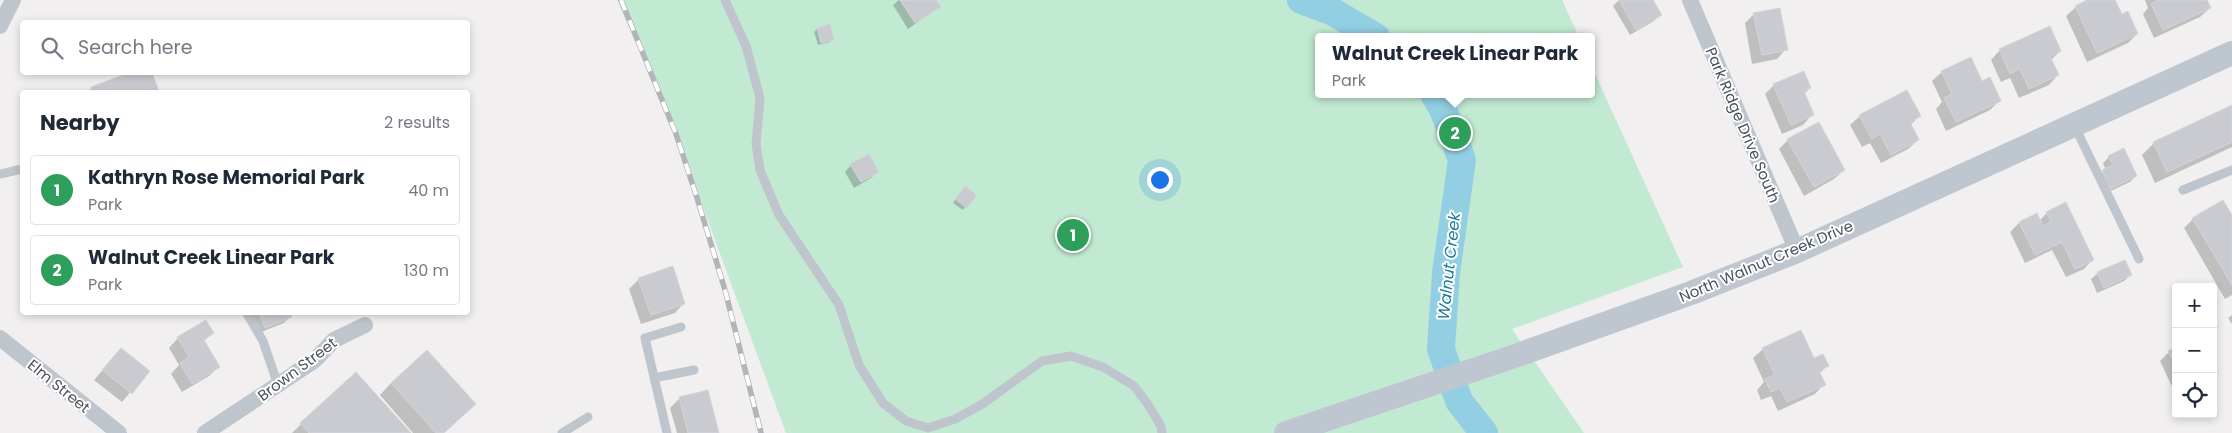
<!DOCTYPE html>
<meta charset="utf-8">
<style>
body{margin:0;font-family:Poppins,sans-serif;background:#f2f2f3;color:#1f2937}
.controls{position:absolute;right:15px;bottom:15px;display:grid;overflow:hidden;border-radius:5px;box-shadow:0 2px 8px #0003}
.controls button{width:45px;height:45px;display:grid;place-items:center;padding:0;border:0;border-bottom:1px solid #e0e1e3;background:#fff;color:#1f2937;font:25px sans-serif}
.you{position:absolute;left:1159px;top:179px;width:18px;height:18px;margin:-12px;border:4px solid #fff;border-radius:50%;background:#1a73e8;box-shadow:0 0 0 8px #1a73e833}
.badge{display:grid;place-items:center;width:32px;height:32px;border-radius:50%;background:#b45309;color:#fff;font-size:16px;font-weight:700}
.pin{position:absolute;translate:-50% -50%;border:2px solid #fff;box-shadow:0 1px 5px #0006}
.popup{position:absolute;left:1315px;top:33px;width:280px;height:65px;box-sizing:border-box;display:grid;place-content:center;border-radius:5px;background:#fff;filter:drop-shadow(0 1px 4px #0005);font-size:16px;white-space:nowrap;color:#747a83}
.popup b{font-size:19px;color:#1f2937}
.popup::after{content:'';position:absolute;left:50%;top:100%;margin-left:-10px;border:10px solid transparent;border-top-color:#fff}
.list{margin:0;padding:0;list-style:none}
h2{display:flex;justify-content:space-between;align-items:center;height:65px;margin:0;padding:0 20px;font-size:21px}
h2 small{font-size:16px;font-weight:400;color:#747a83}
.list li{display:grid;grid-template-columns:32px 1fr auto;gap:15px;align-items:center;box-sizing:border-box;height:70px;margin:0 10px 10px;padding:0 10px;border:1px solid #e0e1e3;border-radius:5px}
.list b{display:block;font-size:19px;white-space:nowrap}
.list p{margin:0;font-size:16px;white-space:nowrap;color:#747a83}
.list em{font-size:16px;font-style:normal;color:#747a83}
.icon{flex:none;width:28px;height:28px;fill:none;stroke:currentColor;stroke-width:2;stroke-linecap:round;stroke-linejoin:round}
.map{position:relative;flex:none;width:2232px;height:433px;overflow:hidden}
.search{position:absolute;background:#fff;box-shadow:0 2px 8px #0003;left:20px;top:20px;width:450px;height:55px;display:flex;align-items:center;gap:12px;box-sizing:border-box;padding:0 18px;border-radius:5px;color:#747a83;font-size:19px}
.panel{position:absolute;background:#fff;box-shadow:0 2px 8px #0003;left:20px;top:90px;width:450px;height:225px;border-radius:5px}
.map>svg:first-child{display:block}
.green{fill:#c2ead3}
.shadow{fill:#0003}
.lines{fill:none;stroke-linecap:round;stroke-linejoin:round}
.river{stroke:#93cfe3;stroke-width:28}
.building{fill:#c9cbd1;stroke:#d3d5d9}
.service{stroke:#bfc5cc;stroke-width:9}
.minor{stroke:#bfc5cc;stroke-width:16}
.secondary{stroke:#bec6d0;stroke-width:24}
.rail-casing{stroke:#b1b4b8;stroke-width:5.5}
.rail{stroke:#fff;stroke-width:4;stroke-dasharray:11;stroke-linecap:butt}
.labels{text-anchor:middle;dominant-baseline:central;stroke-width:4;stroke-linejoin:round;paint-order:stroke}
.street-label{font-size:15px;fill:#49515a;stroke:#fff}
.water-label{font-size:16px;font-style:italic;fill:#1b7b9a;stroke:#fff}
</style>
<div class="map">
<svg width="2232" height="433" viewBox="0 0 2232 433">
<rect width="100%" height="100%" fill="#f1efef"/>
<!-- green -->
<path class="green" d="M617,0H1562L1579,37H1319V94H1591V65L1683,267L1512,329L1584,433H786L676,134Z"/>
<!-- shadow -->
<path class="shadow" d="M899,0H935L939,7L908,29L893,5Z
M1619,0H1652L1660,15L1654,21L1630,35L1613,6Z
M2090,0H2114L2121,16L2137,34L2128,43L2087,62L2066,16L2076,7Z
M2145,0H2206L2210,8L2200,17L2154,38L2143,14L2148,8Z
M1754,14L1786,49L1777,59L1752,64L1745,23Z
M829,26L833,39L830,42L818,45L814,32L817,29Z
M2000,50L2060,51L2051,60L2058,75L2049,85L2019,98L2010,78L2001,82L1991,60Z
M151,72L158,92H87L92,88Z
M1942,72L1982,83L1999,101L1990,110L1946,131L1936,109L1942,102L1932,81Z
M1774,85L1810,88L1804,94L1812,115L1803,125L1782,134L1765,94Z
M2232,106V147L2155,183L2142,155L2154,143Z
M1860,116H1920L1910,125L1918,140L1908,149L1881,163L1870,143L1862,147L1850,125Z
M1788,140L1844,170L1834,179L1804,196L1779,149Z
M2109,157L2136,176L2130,182L2104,194L2096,178L2106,170L2103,163Z
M851,165L877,172L871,178L854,188L845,172Z
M962,190L975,195L963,210L953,203Z
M2047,213L2093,259L2084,269L2066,277L2052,250L2025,263L2010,232L2019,223L2039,221Z
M2232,217V295L2225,299L2184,228L2193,219Z
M2098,273L2131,275L2124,281L2097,293L2091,279Z
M639,279L684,303L675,313L641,324L629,289Z
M250,312H289L291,316L284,323L259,333Z
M2232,315V324L2228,318Z
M212,333L203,342L219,367L209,376L182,392L171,374L179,365L169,348L178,338Z
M2176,348V395L2160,361L2169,352Z
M121,349L148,371L122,402L94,380Z
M1763,349L1813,360L1827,366L1819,374L1824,384L1815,394L1778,411L1771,396L1761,400L1757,390L1764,382L1753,358Z
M356,374L409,433H292L301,424Z
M391,383L443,433H413L380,395Z
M2213,385L2217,392L2213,396Z
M680,398L718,433H677L670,408Z"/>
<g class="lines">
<!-- river -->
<path class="river" d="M1301,0L1333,12L1376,37
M1434,94L1443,109L1462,160L1446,273L1441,349L1459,401L1484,433"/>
</g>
<!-- building -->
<path class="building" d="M900,0H936L941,7L915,23Z
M1619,0H1653L1662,15L1636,30Z
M2087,0H2115L2122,14L2128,11L2138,34L2097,53L2075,6Z
M2158,0H2207L2211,8L2163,30L2151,4Z
M1780,8L1788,50L1762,55L1753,13Z
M830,24L834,40L821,43L817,28Z
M2050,26L2061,51L2050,56L2059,75L2029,89L2020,69L2010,74L1999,49Z
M1971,57L1982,81L1990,77L2001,101L1956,122L1944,98L1952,94L1941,71Z
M1804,71L1811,88L1804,91L1814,115L1791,125L1773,84Z
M131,72H152L159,92H93L91,87Z
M1907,90L1921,116L1910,122L1919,140L1891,155L1880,134L1872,139L1859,115Z
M2232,105V142L2167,172L2153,142Z
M1819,122L1845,170L1814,187L1787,139Z
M2124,148L2137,176L2110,189L2102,170L2113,165L2108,156Z
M869,154L879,172L861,182L850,164Z
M965,186L977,195L967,208L955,199Z
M2223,200L2232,215V285L2192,218Z
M2066,202L2094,260L2075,269L2062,242L2035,255L2019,222L2037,213L2043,226L2051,222L2046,212Z
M2125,260L2132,275L2104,288L2097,272Z
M673,266L685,304L651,315L638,278Z
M259,312H290L292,317L265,328Z
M206,320L214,333L204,340L220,367L192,384L180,363L189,357L177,337Z
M1801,330L1814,358L1823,354L1829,366L1819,371L1826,385L1787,402L1780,388L1771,392L1765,379L1775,375L1762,348Z
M2176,347V366L2168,351Z
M121,348L150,371L132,394L102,370Z
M427,350L476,404L444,433H436L391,383Z
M356,372L411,433H309L300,423Z
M708,390L719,433H688L679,397Z"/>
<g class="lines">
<!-- service -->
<path class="service" d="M725,0L746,46L760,98L756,144L760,170L779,215L839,305L859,365L883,403L906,421L928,428L955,419L981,405L1042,361L1071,356L1103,367L1134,386L1147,403L1161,426L1162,433
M2074,125L2139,259
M0,174L22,169
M2183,190L2232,170
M246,312L263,341L278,385
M654,378L694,370
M562,433L588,417
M667,433L645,338L681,327"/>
<!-- minor -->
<path class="minor" d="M1690,0L1797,251
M0,26L13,0
M0,338L119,433
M205,433L315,360L334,340L365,325"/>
<!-- secondary -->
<path class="secondary" d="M1286,433L1518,355L1691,293L1797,251L2232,53"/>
<!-- rail casing -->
<g class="rail-casing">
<path id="rail" d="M621,0L676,134L697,198L725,290L761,433"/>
</g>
<!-- rail -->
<use href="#rail" class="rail"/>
</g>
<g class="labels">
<!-- street labels -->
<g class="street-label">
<text transform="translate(1743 125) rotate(67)">Park Ridge Drive South</text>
<text transform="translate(1766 261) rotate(-23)">North Walnut Creek Drive</text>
<text transform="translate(297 369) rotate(-37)">Brown Street</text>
<text transform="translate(59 386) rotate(39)">Elm Street</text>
</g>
<!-- water labels -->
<g class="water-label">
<text transform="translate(1449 266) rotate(-84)">Walnut Creek</text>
</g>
</g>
</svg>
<div class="controls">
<button>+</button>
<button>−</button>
<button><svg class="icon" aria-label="locate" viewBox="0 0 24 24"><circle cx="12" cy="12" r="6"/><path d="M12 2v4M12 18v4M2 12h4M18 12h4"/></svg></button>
</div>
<div class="you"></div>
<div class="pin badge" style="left:1073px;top:235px;background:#2e9e5b">1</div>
<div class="pin badge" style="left:1455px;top:133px;background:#2e9e5b">2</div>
<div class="popup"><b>Walnut Creek Linear Park</b>Park</div>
<div class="search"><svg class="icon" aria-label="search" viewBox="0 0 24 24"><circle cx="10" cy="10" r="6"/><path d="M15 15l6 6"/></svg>Search here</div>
<section class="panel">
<h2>Nearby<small>2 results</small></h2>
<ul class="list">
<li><span class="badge" style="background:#2e9e5b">1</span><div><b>Kathryn Rose Memorial Park</b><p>Park</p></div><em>40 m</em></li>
<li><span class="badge" style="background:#2e9e5b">2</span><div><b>Walnut Creek Linear Park</b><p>Park</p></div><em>130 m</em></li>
</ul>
</section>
</div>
